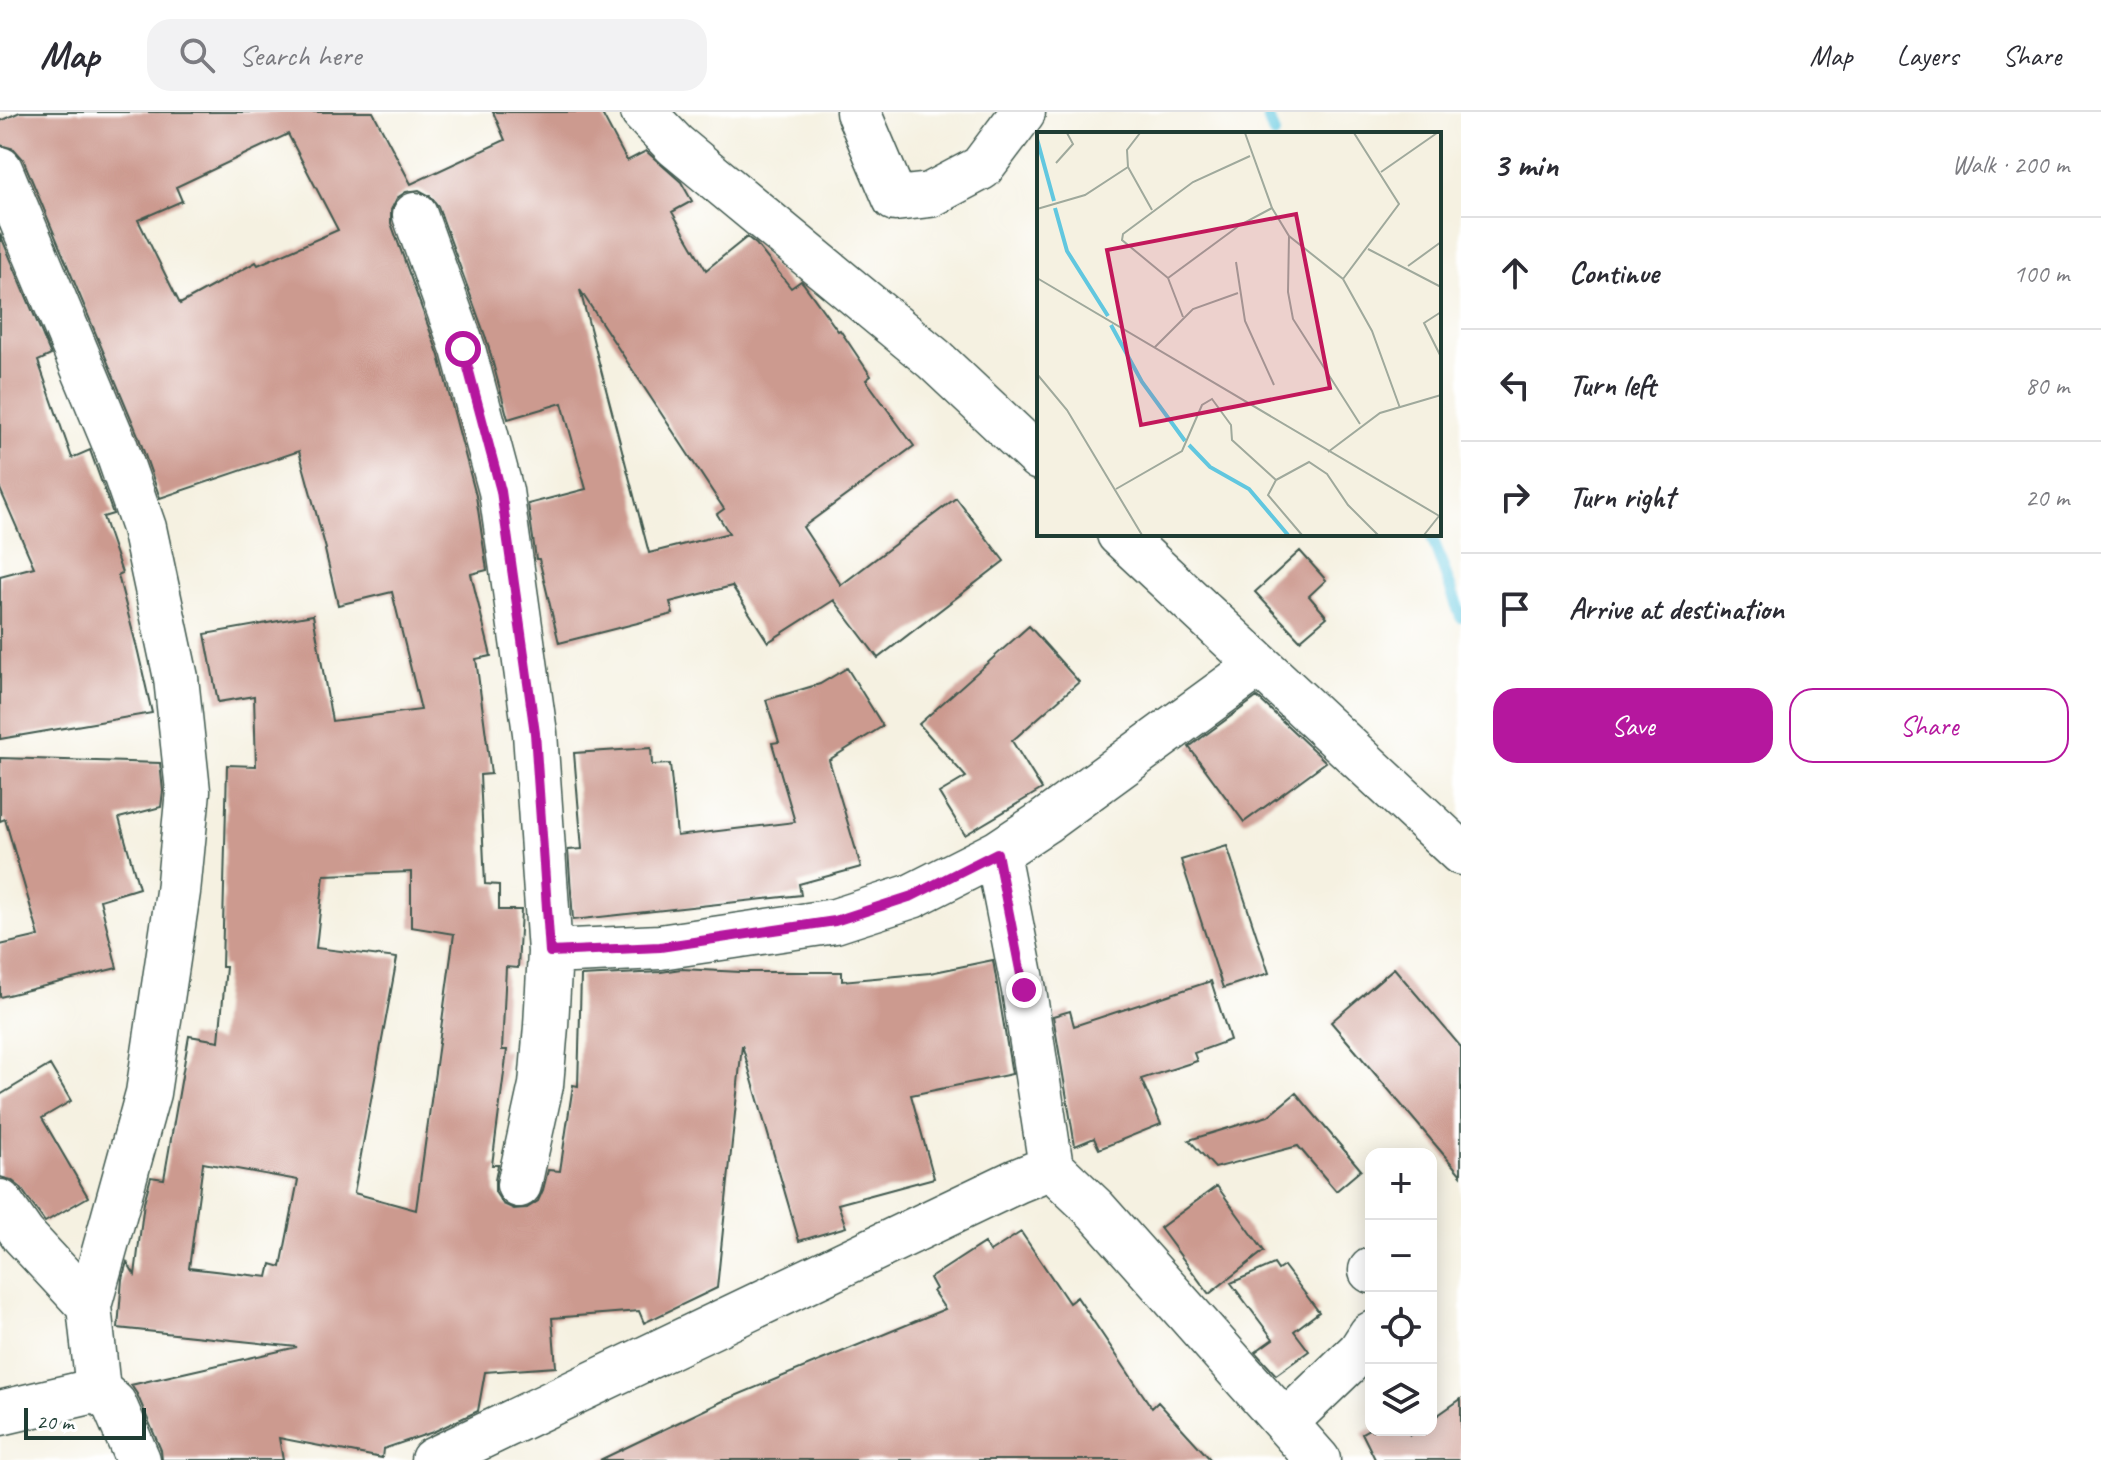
<!DOCTYPE html>
<meta charset="utf-8">
<style>
body{margin:0;font-family:Caveat,sans-serif;background:#f2f2f3;color:#2b2b33}
.controls{position:absolute;right:24px;bottom:24px;display:grid;overflow:hidden;border-radius:16px;box-shadow:0 4px 20px #0003}
.controls button{width:72px;height:72px;display:grid;place-items:center;padding:0;border:0;border-bottom:2px solid #e1e1e2;background:#fff;color:#2b2b33;font:40px sans-serif}
.scale{position:absolute;left:24px;bottom:20px;width:122px;box-sizing:border-box;padding-left:8px;border:4px solid #1f3d34;border-top:0;font-size:22px;line-height:28px;white-space:nowrap;color:#1f3d34;-webkit-text-stroke:6px #fff;paint-order:stroke}
.stop{position:absolute;width:24px;height:24px;margin:-18px;border:6px solid #b5179e;border-radius:50%;background:#fff}
.stop.end{background:#b5179e;border-color:#fff;box-shadow:0 2px 8px #0008}
.list{margin:0;padding:0;list-style:none}
h2{display:flex;justify-content:space-between;align-items:center;height:104px;margin:0;padding:0 32px;font-size:34px}
h2 small{font-size:26px;font-weight:400;color:#7c7c81}
.list li{display:grid;grid-template-columns:52px 1fr auto;gap:24px;align-items:center;box-sizing:border-box;height:112px;padding:0 32px;border-top:2px solid #e1e1e2}
.list b{display:block;font-size:30px;white-space:nowrap}
.list em{font-size:26px;font-style:normal;color:#7c7c81}
.actions{display:flex;gap:16px;padding:24px 32px}
.actions a{flex:1;padding:18px 0;border:2px solid #b5179e;border-radius:24px;text-align:center;font-size:28px;color:#b5179e}
.actions .main{background:#b5179e;color:#fff}
.icon{flex:none;width:44px;height:44px;fill:none;stroke:currentColor;stroke-width:2;stroke-linecap:round;stroke-linejoin:round}
.map{position:relative;flex:none;width:1461px;height:1348px;overflow:hidden}
header{display:flex;align-items:center;gap:48px;box-sizing:border-box;height:112px;padding:0 40px;background:#fff;border-bottom:2px solid #e1e1e2}
header strong{font-size:38px}
nav{display:flex;gap:44px;margin-inline-start:auto;font-size:28px}
.search{width:560px;height:72px;background:#f2f2f3;display:flex;align-items:center;gap:20px;box-sizing:border-box;padding:0 28px;border-radius:24px;color:#7c7c81;font-size:30px}
main{display:flex}
aside{flex:1;background:#fff}
.map>svg:first-child{display:block}
.lines{fill:none;stroke-linecap:round;stroke-linejoin:round}
.stream{stroke:#61c7df;stroke-width:12}
.building{fill:#cc9a8f;fill-rule:evenodd}
.minor-casing{stroke:#3f584e;stroke-width:47}
.minor{stroke:#fff;stroke-width:44}
.route{stroke:#b5179e;stroke-width:10}
.inset-river{fill:none;stroke:#61c7df;stroke-width:4}
.inset-road{fill:none;stroke:#9fa99c;stroke-width:2}
.view{fill:#c2185b;fill-opacity:0.15;stroke:#c2185b;stroke-width:4}
.inset-edge{fill:none;stroke:#1f3d34;stroke-width:4}
</style>
<header>
<strong>Map</strong>
<div class="search"><svg class="icon" aria-label="search" viewBox="0 0 24 24"><circle cx="10" cy="10" r="6"/><path d="M15 15l6 6"/></svg>Search here</div>
<nav><a>Map</a><a>Layers</a><a>Share</a></nav>
</header>
<main>
<div class="map">
<svg width="1461" height="1348" viewBox="0 0 1461 1348">
<rect width="100%" height="100%" fill="#fff"/>
<filter id="ink" filterUnits="userSpaceOnUse"><feTurbulence type="fractalNoise" baseFrequency=".0125" numOctaves="2"/><feDisplacementMap in="SourceGraphic" scale="16" xChannelSelector="R" yChannelSelector="G"/><feConvolveMatrix kernelMatrix="1 2 1 2 8 2 1 2 1" color-interpolation-filters="sRGB"/></filter>
<filter id="wash" filterUnits="userSpaceOnUse"><feTurbulence type="fractalNoise" baseFrequency=".006" numOctaves="4" result="noise"/><feDisplacementMap in="SourceGraphic" scale="32" xChannelSelector="R" yChannelSelector="G"/><feGaussianBlur stdDeviation="1.8" result="paint"/><feColorMatrix in="noise" values="0 0 0 0 0 0 0 0 0 0 0 0 0 0 0 0 0 1.4 0 .05"/><feComposite in="paint" operator="in"/></filter>
<g filter="url(#wash)">
<rect width="100%" height="100%" fill="#f5f1e1"/>
<g class="lines">
<!-- stream -->
<path class="stream" d="M1266,0L1274,22
M1431,422L1461,505"/>
</g>
<g id="blocks">
<!-- building -->
<path class="building" d="M20,0H373L411,72L505,28L493,0H601L627,49L646,39L681,70L692,89L672,100L706,158L747,125L756,132L791,176L801,169L803,171L838,219L840,218L871,264L866,268L914,334L803,415L841,473L956,386L1004,449L878,546L834,488L768,530L732,474L670,490L673,502L559,531L539,447H536L528,392L586,377L562,291L508,307L487,229L438,94L430,84L419,78L406,80L397,86L391,98V111L439,244L476,384L487,458L471,462L491,544L476,547L491,662L480,663L485,772L499,773V798H521L518,856L506,855L502,938H507L492,1053H498L495,1068V1080L503,1092L514,1097L527,1096L538,1089L543,1078L548,1058L560,1059L573,973L578,974L581,864L661,860L681,857L741,860H842V869L930,861L993,848L1012,962L911,983L934,1066L838,1092L846,1115L799,1129L742,933L717,1176L644,1211L639,1199L552,1206L556,1255L485,1260L478,1299L433,1320L383,1337L382,1346L279,1326L283,1348H162L161,1338L137,1282L131,1273L297,1235L118,1216L122,1167L127,1150L135,1163L144,1090L151,1065L164,1067L189,924L219,929L226,855H222L227,653L256,654L254,584L218,590L205,522L313,503L332,609L421,598L392,480L338,493L325,438L326,437L299,339L160,386L138,323L23,47L14,37L0,33V9ZM288,22L338,118L258,153L256,150L180,192L138,108L182,89L176,75ZM580,178L724,397L717,402L729,421L649,441ZM411,760V815L454,822L416,1098L354,1081L397,846L316,836L324,763ZM203,1051L298,1068L281,1155L271,1152L268,1165L189,1156Z
M0,122L51,243L38,249L72,346L90,338L113,402L103,405L122,461L118,463L138,540L152,601L0,627V464L34,455L0,377Z
M1300,439L1326,468L1309,484L1327,505L1300,528L1255,480Z
M1029,514L1079,570L1012,629L1042,677L965,723L939,681L966,665L919,612Z
M847,556L883,614L829,648L861,755L799,772L801,783L573,808L568,738L582,737L574,641L651,636L652,653L670,652L677,724L795,710L772,631L779,630L766,588L820,572Z
M1257,585L1326,650L1244,710L1189,635Z
M0,646L160,651L163,679L161,695L119,706L139,776L100,788L117,856L0,885V833L39,824L5,707L0,709Z
M1227,734L1269,861L1223,876L1181,748Z
M1394,856L1461,935V1063L1331,910Z
M1211,869L1230,928L1194,941L1197,949L1141,967L1161,1012L1099,1037L1094,1026L1075,1034L1053,904L1070,899L1074,914Z
M50,953L71,989L42,1006L88,1085L45,1110L20,1075L11,1068L0,1065V983Z
M1296,981L1361,1058L1336,1079L1298,1034L1215,1056L1189,1028L1268,1004Z
M1217,1074L1264,1139L1209,1182L1160,1116Z
M1021,1120L1069,1191L1077,1185L1152,1296L1158,1290L1211,1348H600L723,1289L945,1197L933,1179L936,1177L930,1166L984,1131L990,1140Z
M1274,1152L1278,1158L1284,1154L1319,1200L1294,1219L1309,1239L1276,1263L1255,1240L1273,1227L1231,1171Z
M1461,1287V1348H1373L1375,1347L1362,1321L1371,1316V1318H1406L1410,1323L1417,1318H1431V1308Z"/>
</g>
</g>
<g filter="url(#ink)">
<use href="#blocks" fill-opacity="0" stroke="#3f584e" stroke-width="2"/>
<g class="lines">
<!-- minor casing -->
<g class="minor-casing">
<path id="minor" d="M643,0L675,33L934,247L1039,346
M858,0L895,87L930,83L981,56L1023,0
M0,57L115,333L144,416L176,566L188,679L178,780L148,981L89,1194
M415,103L463,237L501,379L535,621L550,840L546,914L541,973L519,1073
M1119,422L1461,741
M997,741L1024,878L1051,1055
M550,840L660,835L835,809L912,784L997,741L1044,710L1259,553
M0,1090L23,1123L89,1194L98,1278L114,1292L138,1348
M1371,1158V1159
M0,1301L98,1278
M1285,1311L1360,1239L1371,1222
M433,1348L1017,1069L1051,1055L1096,1098L1318,1348"/>
</g>
<!-- minor -->
<use href="#minor" class="minor"/>
</g>
</g>
<g class="lines" filter="url(#ink)">
<!-- route -->
<path class="route" d="M463,237L501,379L535,621L550,840L660,835L835,809L912,784L997,741L1024,878"/>
</g>
<!-- overview -->
<g transform="translate(1037 20)">
<rect width="404" height="404" fill="#f5f1e1"/>
<path class="inset-river" d="M0,7L17,69M18,76L30,119L71,184M74,193L105,250L148,309M152,313L173,335L212,357L251,403"/>
<path class="inset-road" d="M103,1L90,18L91,35L115,78M208,1L235,76L252,104L306,147L335,199L363,276M213,24L156,50L86,102L85,108L131,146L203,93L235,76M19,31L36,12L30,1M344,40L400,1M0,77L48,63L91,35M252,104L251,160L256,187L323,292M331,117L404,155M199,130L208,189L237,253M371,134L404,110M0,146L404,385M131,146L146,185M306,147L362,72L317,1M404,180L387,191L404,225M117,216L156,177L201,161M0,242L30,278L105,403M291,320L343,281L404,263M239,348L272,330L290,342L311,373L341,403M79,357L145,319L165,273L175,267L194,293L195,308L239,348L231,363L265,403M387,403L402,384"/>
<path class="view" d="M259,82L293,256L104,293L70,118Z"/>
<rect width="404" height="404" class="inset-edge"/>
</g>
</svg>
<div class="controls">
<button>+</button>
<button>−</button>
<button><svg class="icon" aria-label="locate" viewBox="0 0 24 24"><circle cx="12" cy="12" r="6"/><path d="M12 2v4M12 18v4M2 12h4M18 12h4"/></svg></button>
<button><svg class="icon" aria-label="layers" viewBox="0 0 24 24"><path d="M12 4l9 5-9 5-9-5zM3 14l9 5 9-5"/></svg></button>
</div>
<div class="scale">20 m</div>
<div class="stop" style="left:463px;top:237px"></div>
<div class="stop end" style="left:1024px;top:878px"></div>
</div>
<aside>
<h2>3 min<small>Walk · 200 m</small></h2>
<ul class="list">
<li><svg class="icon" aria-label="ahead" viewBox="0 0 24 24"><path d="M12 20V5M6 11l6-6 6 6"/></svg><div><b>Continue</b></div><em>100 m</em></li>
<li><svg class="icon" aria-label="left" viewBox="0 0 24 24"><path d="M17 20v-9H6M10 6l-5 5 5 5"/></svg><div><b>Turn left</b></div><em>80 m</em></li>
<li><svg class="icon" aria-label="right" viewBox="0 0 24 24"><path d="M7 20v-9h11M14 6l5 5-5 5"/></svg><div><b>Turn right</b></div><em>20 m</em></li>
<li><svg class="icon" aria-label="arrive" viewBox="0 0 24 24"><path d="M6 21V4h12l-3 4 3 4H6"/></svg><div><b>Arrive at destination</b></div></li>
</ul>
<div class="actions"><a class="main">Save</a><a>Share</a></div>
</aside>
</main>
